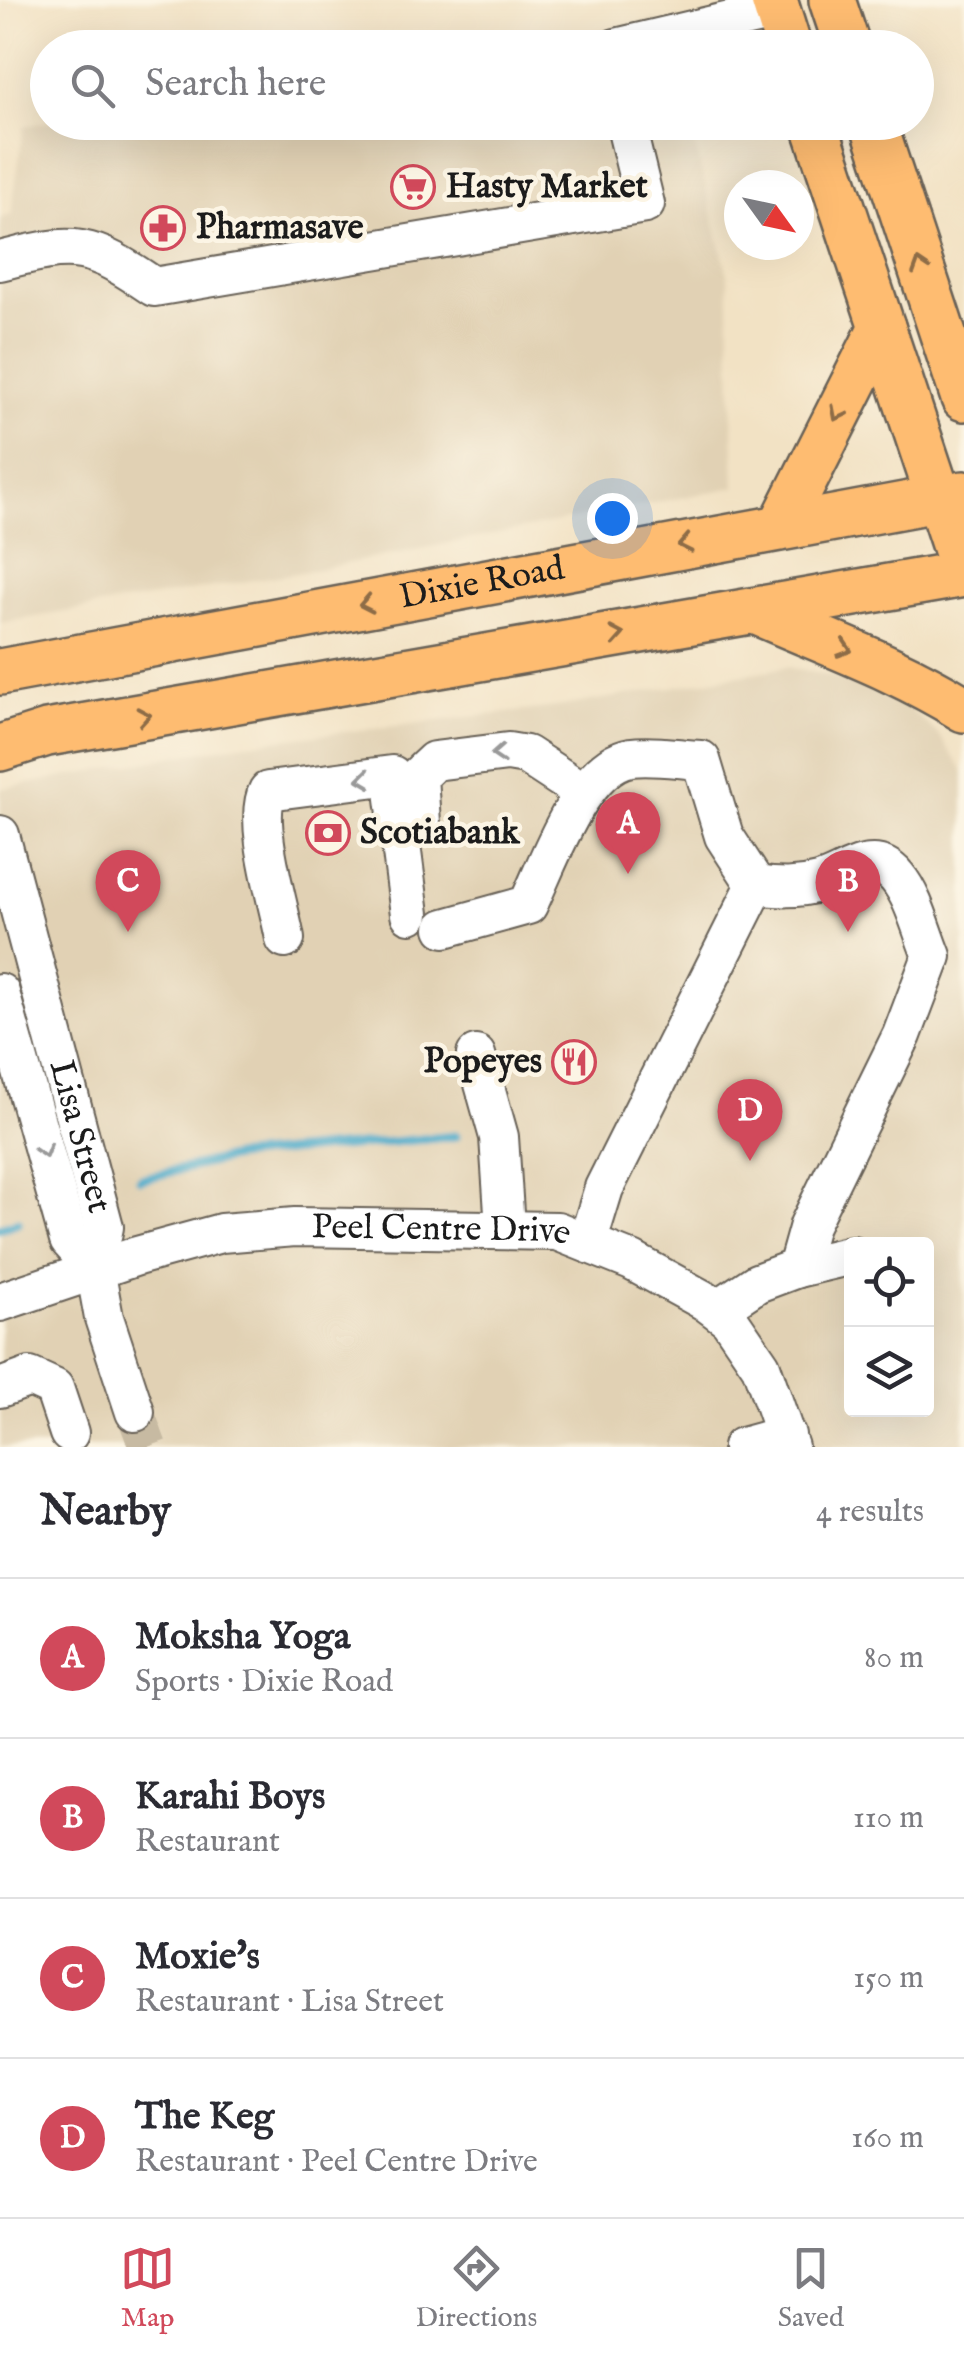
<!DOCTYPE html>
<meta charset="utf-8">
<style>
body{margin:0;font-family:"IM FELL English",serif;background:#f2f2f3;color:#2b2b33}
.controls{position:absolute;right:30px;bottom:30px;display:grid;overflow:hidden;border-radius:10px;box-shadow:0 10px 40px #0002}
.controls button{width:90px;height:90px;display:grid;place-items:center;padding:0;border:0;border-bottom:2px solid #e1e1e2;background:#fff;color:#2b2b33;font:50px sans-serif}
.compass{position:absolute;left:724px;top:170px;width:90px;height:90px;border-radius:50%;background:#fff;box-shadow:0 10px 40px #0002;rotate:123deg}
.you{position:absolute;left:612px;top:518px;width:35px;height:35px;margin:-25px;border:8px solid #fff;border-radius:50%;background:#1a73e8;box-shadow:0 0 0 15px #1a73e833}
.badge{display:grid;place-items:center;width:65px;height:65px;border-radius:50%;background:#d1495b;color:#fff;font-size:32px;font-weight:700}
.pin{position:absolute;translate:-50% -82px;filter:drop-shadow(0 2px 5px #0008)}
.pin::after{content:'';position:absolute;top:52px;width:35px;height:30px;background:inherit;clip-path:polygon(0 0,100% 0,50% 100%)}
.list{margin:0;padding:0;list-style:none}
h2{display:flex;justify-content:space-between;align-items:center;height:130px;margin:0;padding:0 40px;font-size:42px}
h2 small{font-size:32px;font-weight:400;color:#7c7c81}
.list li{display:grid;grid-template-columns:65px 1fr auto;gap:30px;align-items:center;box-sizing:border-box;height:160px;padding:0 40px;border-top:2px solid #e1e1e2}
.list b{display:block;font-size:38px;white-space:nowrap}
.list p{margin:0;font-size:32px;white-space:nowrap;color:#7c7c81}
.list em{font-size:32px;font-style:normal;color:#7c7c81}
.icon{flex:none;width:55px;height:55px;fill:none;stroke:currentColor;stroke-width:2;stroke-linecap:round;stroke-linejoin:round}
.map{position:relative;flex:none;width:964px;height:1447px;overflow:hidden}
.search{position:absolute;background:#fff;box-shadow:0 10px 40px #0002;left:30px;right:30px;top:30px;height:110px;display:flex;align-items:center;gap:25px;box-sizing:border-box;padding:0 35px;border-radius:55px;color:#7c7c81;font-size:38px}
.sheet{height:770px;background:#fff}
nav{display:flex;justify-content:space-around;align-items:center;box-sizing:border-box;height:140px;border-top:2px solid #e1e1e2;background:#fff;font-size:28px;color:#7c7c81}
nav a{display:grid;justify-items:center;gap:5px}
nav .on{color:#d1495b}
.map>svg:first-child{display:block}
.built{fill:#e1d1b4;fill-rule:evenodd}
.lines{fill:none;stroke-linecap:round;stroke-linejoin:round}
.stream{stroke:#4aa9c9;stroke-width:9}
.minor-tunnel{stroke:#c7baa2;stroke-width:38;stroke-dasharray:38 19;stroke-linecap:butt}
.minor-casing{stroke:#676157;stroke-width:42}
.major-casing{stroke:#676157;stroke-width:50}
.minor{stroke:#fff;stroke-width:38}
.major{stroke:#febc71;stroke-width:45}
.oneway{stroke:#8d6c46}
.oneway2{stroke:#999}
.labels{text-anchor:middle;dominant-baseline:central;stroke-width:9;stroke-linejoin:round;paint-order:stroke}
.poi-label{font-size:35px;font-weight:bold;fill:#1c1c1c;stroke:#fcf5e5;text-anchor:start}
.street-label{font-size:35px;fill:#1c1c1c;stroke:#fcf5e5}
</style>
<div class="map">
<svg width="964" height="1447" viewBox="0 0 964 1447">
<rect width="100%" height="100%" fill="#fcf5e5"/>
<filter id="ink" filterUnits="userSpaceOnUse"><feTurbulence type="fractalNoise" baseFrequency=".01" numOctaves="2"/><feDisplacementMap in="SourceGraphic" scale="20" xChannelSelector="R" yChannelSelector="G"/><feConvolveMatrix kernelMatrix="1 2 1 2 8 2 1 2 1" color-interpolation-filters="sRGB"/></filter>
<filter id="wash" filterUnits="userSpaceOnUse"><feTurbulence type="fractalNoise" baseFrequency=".0048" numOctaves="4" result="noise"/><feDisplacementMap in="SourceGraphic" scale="40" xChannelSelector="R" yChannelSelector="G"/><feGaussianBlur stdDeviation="2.25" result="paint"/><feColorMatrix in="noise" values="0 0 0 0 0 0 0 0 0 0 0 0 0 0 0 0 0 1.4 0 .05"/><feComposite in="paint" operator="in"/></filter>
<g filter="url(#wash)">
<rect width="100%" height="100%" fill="#f2e2c4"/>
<!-- built -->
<path class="built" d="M657,20L666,48H492Z
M47,122L689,123L728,275L735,487L313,570L0,623V218L11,215L24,126Z
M787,667L870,684L901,701L938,734L964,772V1447H0V789L241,744L557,707ZM852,1244H926V1410H852Z"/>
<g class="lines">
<!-- stream -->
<path class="stream" d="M140,1179L234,1157L456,1136
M0,1228L18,1222"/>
</g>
</g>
<g filter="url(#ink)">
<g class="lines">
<!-- minor-tunnel -->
<path class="minor-tunnel" d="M135,1412L148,1447"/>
<!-- minor casing -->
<g class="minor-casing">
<g id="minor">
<path d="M616,48L777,10"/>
<path d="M0,261C75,241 90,243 154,287L645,204L625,122"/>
<path d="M421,823L418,776L434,761L508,752L526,755L584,793"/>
<path id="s1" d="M0,835L104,1227L95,1269L104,1318L135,1412"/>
<path d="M445,928L528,905C548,864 581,765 631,757C653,754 679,759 701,760L724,836L756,885L604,1188L588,1240"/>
<path d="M285,939C279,904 252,820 268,791L392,775L410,914"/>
<path d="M0,993L69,1240L95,1269"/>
<path d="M476,1055L499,1137L505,1228"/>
<path d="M797,1268L852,1255"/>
<path id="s2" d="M0,1302L137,1256L221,1233L295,1227L557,1231L632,1261L705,1301L729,1319L761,1366L789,1447"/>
<path d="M718,1309L757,1283L797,1268L809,1225L902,1035L932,956C922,932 914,897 897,877C873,848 845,876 819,883C797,889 778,888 756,885"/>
<path d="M0,1388L30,1377L54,1388L69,1433"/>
<path d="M742,1447L786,1435"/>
</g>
</g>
<!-- major casing -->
<g class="major-casing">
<g id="major">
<path d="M774,0L789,48"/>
<path d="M832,0L848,48"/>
<path d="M814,122L964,574"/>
<path d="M873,122L964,398"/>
<path d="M781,527L882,327"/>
<path d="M755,611C829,644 894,666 964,709"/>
<path id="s3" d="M0,672L964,494"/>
<path d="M0,748L47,733L964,574"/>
</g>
</g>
<!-- minor -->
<use href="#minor" class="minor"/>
<!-- major -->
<use href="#major" class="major"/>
</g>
<!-- one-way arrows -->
<defs><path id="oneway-chevron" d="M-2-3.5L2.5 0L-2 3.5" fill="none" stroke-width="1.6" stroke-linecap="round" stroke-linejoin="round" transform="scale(2.5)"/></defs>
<g class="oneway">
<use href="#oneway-chevron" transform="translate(920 266) rotate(-108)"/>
<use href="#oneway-chevron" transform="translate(838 414) rotate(117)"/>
<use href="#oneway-chevron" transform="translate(685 544) rotate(169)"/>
<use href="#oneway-chevron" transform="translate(366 604) rotate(169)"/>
<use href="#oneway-chevron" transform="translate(617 635) rotate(-10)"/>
<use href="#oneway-chevron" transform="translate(845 649) rotate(18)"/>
<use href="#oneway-chevron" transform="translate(144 716) rotate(-10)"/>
</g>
<g class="oneway2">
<use href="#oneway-chevron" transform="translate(498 754) rotate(176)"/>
<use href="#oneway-chevron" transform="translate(364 779) rotate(173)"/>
<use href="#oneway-chevron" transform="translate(44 1151) rotate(74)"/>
</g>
</g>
<!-- icons -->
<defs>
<g id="supermarket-ring" transform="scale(2.25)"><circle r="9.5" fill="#fcf5e5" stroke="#d1495b" stroke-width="1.5"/><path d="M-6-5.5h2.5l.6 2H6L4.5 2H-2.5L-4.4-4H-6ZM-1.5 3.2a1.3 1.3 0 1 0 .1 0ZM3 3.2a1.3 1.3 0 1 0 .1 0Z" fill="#d1495b"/></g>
<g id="pharmacy-ring" transform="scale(2.25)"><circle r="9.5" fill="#fcf5e5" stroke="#d1495b" stroke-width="1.5"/><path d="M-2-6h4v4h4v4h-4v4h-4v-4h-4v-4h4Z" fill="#d1495b"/></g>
<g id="bank-ring" transform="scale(2.25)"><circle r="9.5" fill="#fcf5e5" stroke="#d1495b" stroke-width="1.5"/><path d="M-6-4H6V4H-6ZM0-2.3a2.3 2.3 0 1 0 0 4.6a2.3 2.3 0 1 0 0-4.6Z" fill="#d1495b"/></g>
<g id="restaurant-ring" transform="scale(2.25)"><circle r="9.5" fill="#fcf5e5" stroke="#d1495b" stroke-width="1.5"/><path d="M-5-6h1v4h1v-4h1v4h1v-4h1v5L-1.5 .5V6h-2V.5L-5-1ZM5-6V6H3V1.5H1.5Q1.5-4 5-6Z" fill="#d1495b"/></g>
</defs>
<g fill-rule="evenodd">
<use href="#supermarket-ring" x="413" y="187"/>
<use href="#pharmacy-ring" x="163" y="228"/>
<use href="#bank-ring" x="328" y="833"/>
<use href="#restaurant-ring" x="574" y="1062"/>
</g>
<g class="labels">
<!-- poi labels -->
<g class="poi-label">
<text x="446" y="187">Hasty Market</text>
<text x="196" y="228">Pharmasave</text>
<text x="360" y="833">Scotiabank</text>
<text x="542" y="1062" text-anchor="end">Popeyes</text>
</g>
<!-- street labels -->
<g class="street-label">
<text stroke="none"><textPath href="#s3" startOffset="490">Dixie Road</textPath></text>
<text stroke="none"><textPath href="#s1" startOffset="312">Lisa Street</textPath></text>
<text stroke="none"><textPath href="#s2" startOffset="452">Peel Centre Drive</textPath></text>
</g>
</g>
</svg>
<div class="controls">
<button><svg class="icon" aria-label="locate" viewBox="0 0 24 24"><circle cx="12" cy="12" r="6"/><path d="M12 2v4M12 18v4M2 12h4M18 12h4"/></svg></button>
<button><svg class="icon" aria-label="layers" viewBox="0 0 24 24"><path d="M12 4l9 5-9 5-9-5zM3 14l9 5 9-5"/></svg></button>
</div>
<svg class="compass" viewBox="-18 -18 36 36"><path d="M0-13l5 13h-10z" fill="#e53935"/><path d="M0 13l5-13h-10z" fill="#7c7c81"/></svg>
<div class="you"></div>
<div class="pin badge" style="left:628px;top:874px">A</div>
<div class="pin badge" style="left:848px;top:932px">B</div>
<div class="pin badge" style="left:128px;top:932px">C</div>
<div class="pin badge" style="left:750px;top:1161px">D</div>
<div class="search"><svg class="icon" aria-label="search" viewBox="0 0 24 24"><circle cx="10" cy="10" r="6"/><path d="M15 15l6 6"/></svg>Search here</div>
</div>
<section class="sheet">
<h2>Nearby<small>4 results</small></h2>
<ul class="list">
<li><span class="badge">A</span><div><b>Moksha Yoga</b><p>Sports · Dixie Road</p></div><em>80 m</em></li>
<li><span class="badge">B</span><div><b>Karahi Boys</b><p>Restaurant</p></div><em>110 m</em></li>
<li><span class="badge">C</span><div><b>Moxie's</b><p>Restaurant · Lisa Street</p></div><em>150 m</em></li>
<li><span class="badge">D</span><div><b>The Keg</b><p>Restaurant · Peel Centre Drive</p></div><em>160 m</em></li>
</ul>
</section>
<nav>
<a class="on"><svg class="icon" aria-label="map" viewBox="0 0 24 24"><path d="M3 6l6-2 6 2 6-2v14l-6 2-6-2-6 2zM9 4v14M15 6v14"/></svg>Map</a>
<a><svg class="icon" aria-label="directions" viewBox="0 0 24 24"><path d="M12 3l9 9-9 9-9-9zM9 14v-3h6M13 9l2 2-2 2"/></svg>Directions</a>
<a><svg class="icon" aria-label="saved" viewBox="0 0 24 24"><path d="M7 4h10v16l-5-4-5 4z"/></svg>Saved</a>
</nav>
